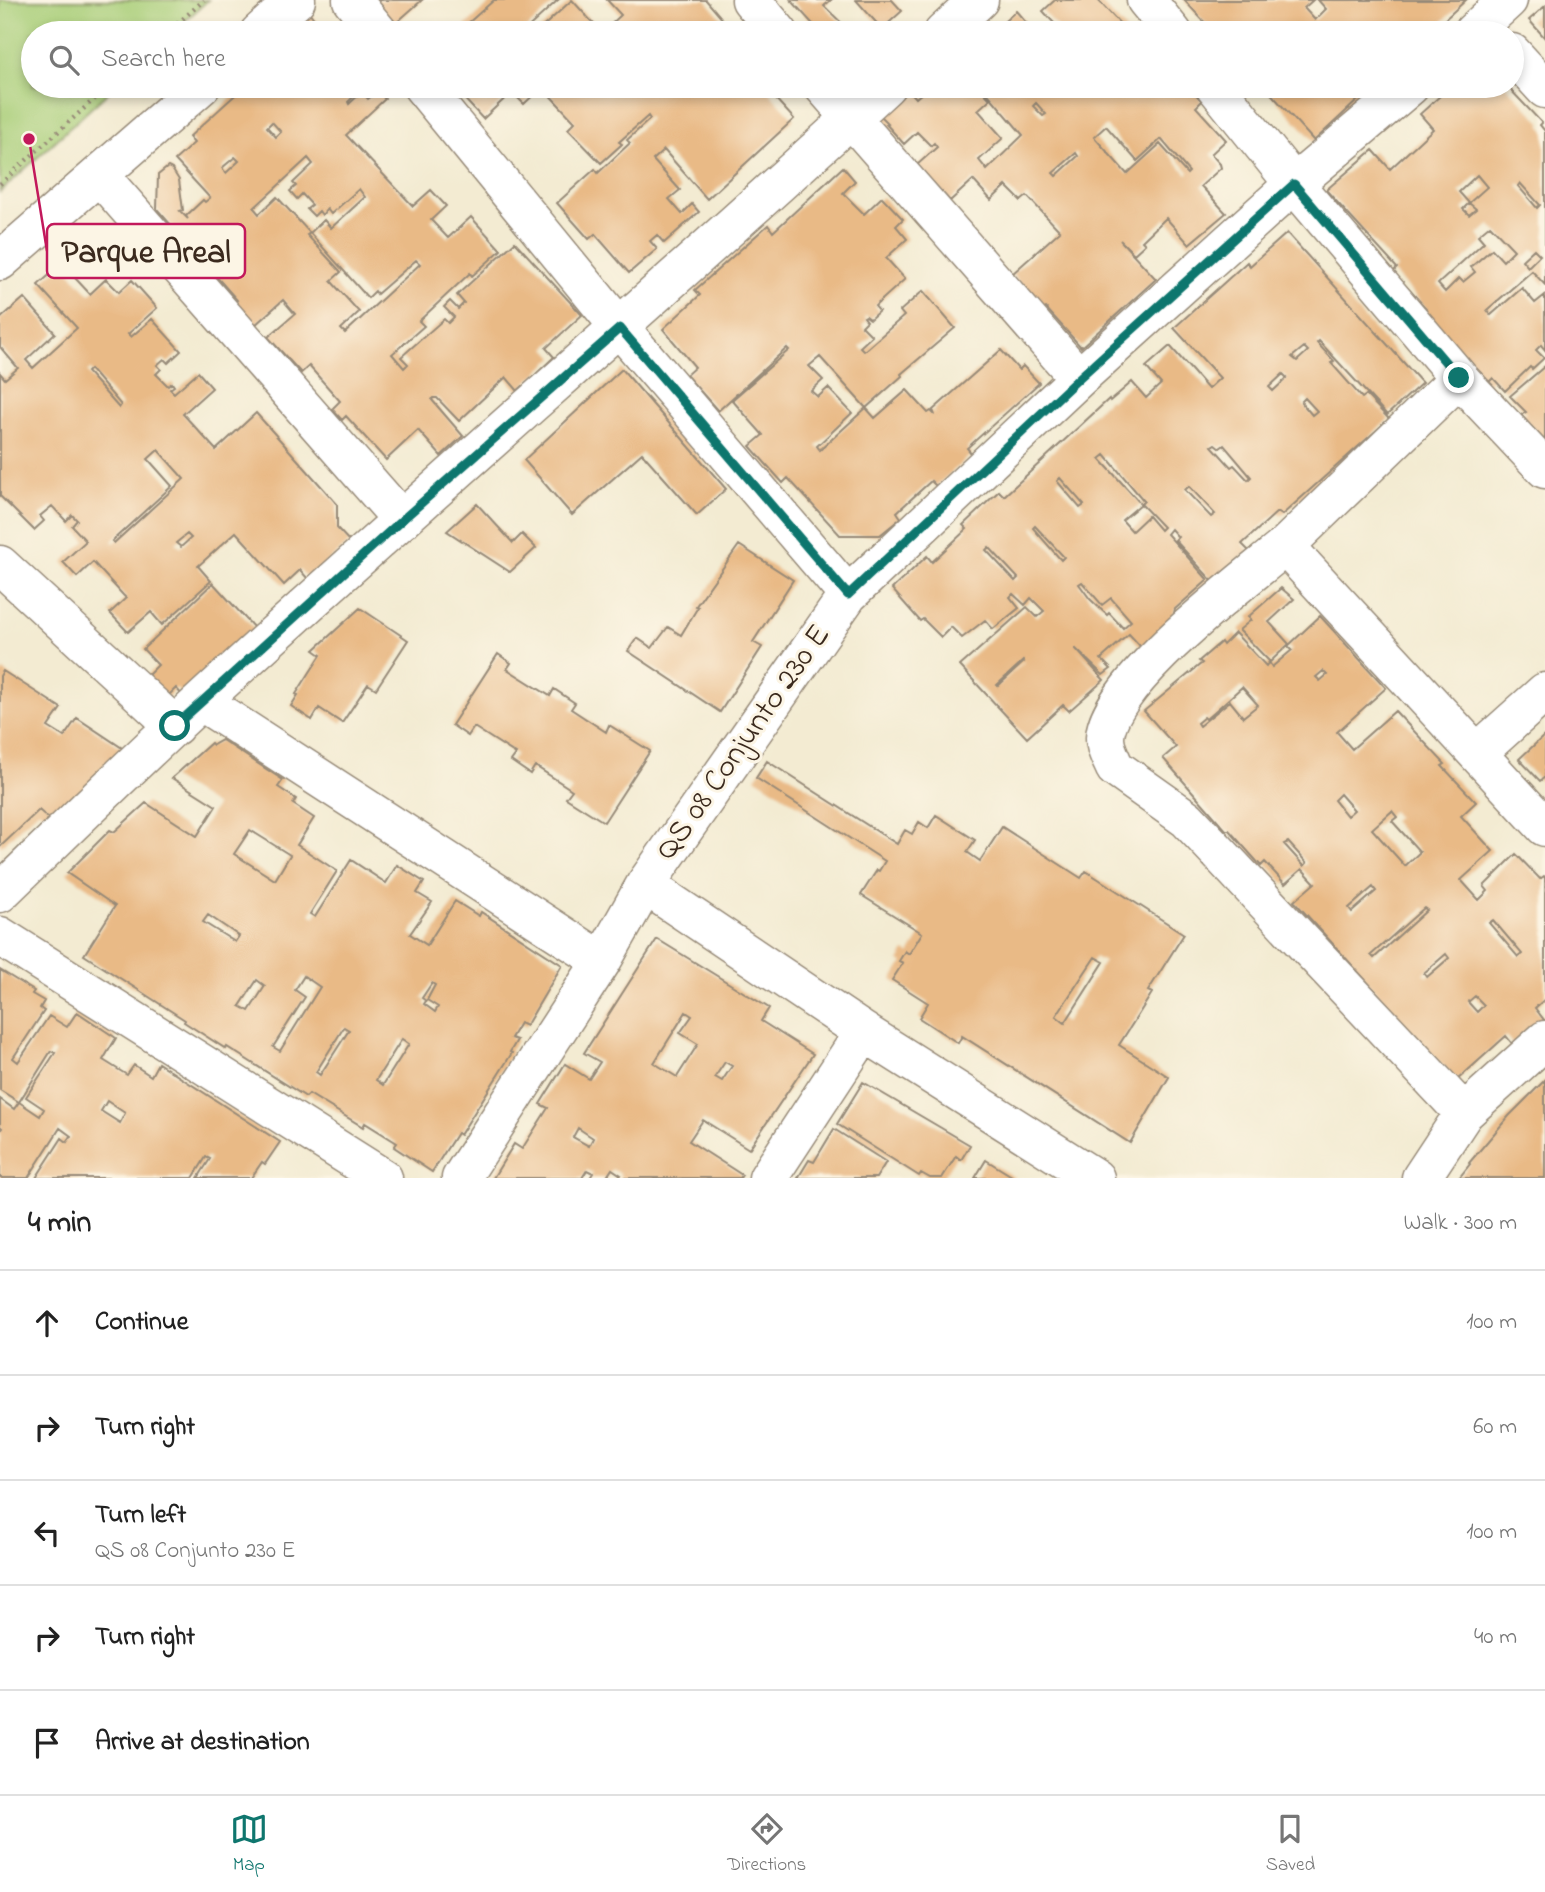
<!DOCTYPE html>
<meta charset="utf-8">
<style>
body{margin:0;font-family:"Indie Flower",sans-serif;background:#f2f2f2;color:#222}
.stop{position:absolute;width:21px;height:21px;margin:-16px;border:5px solid #0f766e;border-radius:50%;background:#fff}
.stop.end{background:#0f766e;border-color:#fff;box-shadow:0 2px 7px #0008}
.list{margin:0;padding:0;list-style:none}
h2{display:flex;justify-content:space-between;align-items:center;height:91px;margin:0;padding:0 28px;font-size:30px}
h2 small{font-size:23px;font-weight:400;color:#767676}
.list li{display:grid;grid-template-columns:46px 1fr auto;gap:21px;align-items:center;box-sizing:border-box;height:105px;padding:0 28px;border-top:2px solid #e0e0e0}
.list b{display:block;font-size:26px;white-space:nowrap}
.list p{margin:0;font-size:23px;white-space:nowrap;color:#767676}
.list em{font-size:23px;font-style:normal;color:#767676}
.icon{flex:none;width:38px;height:38px;fill:none;stroke:currentColor;stroke-width:2;stroke-linecap:round;stroke-linejoin:round}
.map{position:relative;flex:none;width:1545px;height:1178px;overflow:hidden}
.search{position:absolute;background:#fff;box-shadow:0 4px 10px #0003;left:21px;right:21px;top:21px;height:77px;display:flex;align-items:center;gap:18px;box-sizing:border-box;padding:0 24px;border-radius:38px;color:#767676;font-size:26px}
.sheet{height:616px;background:#fff}
nav{display:flex;justify-content:space-around;align-items:center;box-sizing:border-box;height:98px;border-top:2px solid #e0e0e0;background:#fff;font-size:19px;color:#767676}
nav a{display:grid;justify-items:center;gap:4px}
nav .on{color:#0f766e}
.map>svg:first-child{display:block}
.green{fill:#a8ce78;stroke:#727c4b;stroke-width:2}
.building{fill:#e9ba86;fill-rule:evenodd}
.lines{fill:none;stroke-linecap:round;stroke-linejoin:round}
.street-casing{stroke:#978a78;stroke-width:41}
.path{stroke:#978a78;stroke-width:4.5;stroke-dasharray:2 5;stroke-linecap:butt}
.street{stroke:#fff;stroke-width:38}
.route{stroke:#0f766e;stroke-width:9}
.labels{text-anchor:middle;dominant-baseline:central;stroke-width:6;stroke-linejoin:round;paint-order:stroke}
.street-label{font-size:32px;fill:#3b2a1e;stroke:#fcf5e5}
.leader{fill:none;stroke:#c2185b;stroke-width:2.5}
.callout-dot{fill:#c2185b;stroke:#fcf5e5;stroke-width:2.5}
.callout{fill:#fcf5e5;stroke:#c2185b;stroke-width:2.5}
.callout-label{font-size:33px;text-anchor:middle;font-weight:bold;fill:#3b2a1e}
</style>
<div class="map">
<svg width="1545" height="1178" viewBox="0 0 1545 1178">
<rect width="100%" height="100%" fill="#fcf5e5"/>
<filter id="ink" filterUnits="userSpaceOnUse"><feTurbulence type="fractalNoise" baseFrequency=".0143" numOctaves="2"/><feDisplacementMap in="SourceGraphic" scale="14" xChannelSelector="R" yChannelSelector="G"/><feConvolveMatrix kernelMatrix="1 2 1 2 8 2 1 2 1" color-interpolation-filters="sRGB"/></filter>
<filter id="wash" filterUnits="userSpaceOnUse"><feTurbulence type="fractalNoise" baseFrequency=".00686" numOctaves="4" result="noise"/><feDisplacementMap in="SourceGraphic" scale="28" xChannelSelector="R" yChannelSelector="G"/><feGaussianBlur stdDeviation="1.57" result="paint"/><feColorMatrix in="noise" values="0 0 0 0 0 0 0 0 0 0 0 0 0 0 0 0 0 1.4 0 .05"/><feComposite in="paint" operator="in"/></filter>
<g filter="url(#wash)">
<rect width="100%" height="100%" fill="#f3ebd2"/>
<!-- green -->
<path class="green" d="M0,0H208L172,33H33V86H115L0,192Z"/>
<g id="blocks">
<!-- building -->
<path class="building" d="M364,0H422L395,24Z
M494,0H558L522,33H457Z
M572,0L602,33L621,15L607,0H706L724,21L712,33H673L680,27L678,24L667,33H536Z
M791,0H831L824,6L852,33H821Z
M856,0H892L902,11L882,29Z
M1055,0H1098L1126,30L1122,33H1063L1043,11Z
M1184,0H1313L1304,8L1315,20L1326,9L1318,0H1466L1430,33H1203L1210,28Z
M1545,6V38L1529,20Z
M1016,11L1035,33H998L995,30Z
M309,12L325,33H285Z
M245,86H296L298,88L300,86H373L385,99L346,135L413,206L431,190L446,206L431,220L448,238L471,217L501,250L472,276L470,273L419,321L424,326L392,354L404,368L408,364L401,357L444,319L448,323L454,317L444,307L450,301L458,309L464,303L457,295L515,242L582,315L546,348L554,357L518,391L506,377L459,421L437,398H433L432,400L463,436L441,456L418,430L386,460L346,416L342,420L332,409L340,401L309,366L301,373L268,337L295,314L283,300L255,325L234,302L237,300L157,209L158,175L168,167L172,169L179,180L183,210L180,211L188,219L186,216L203,200L205,202L210,198L175,160L194,143L189,137ZM364,86L372,96L368,99L362,92L349,104L348,102ZM272,122L281,132L276,137L267,127ZM235,157L239,161L226,173L222,168ZM308,158L313,164L293,183L296,186L290,191L297,199L302,194L312,205L307,209L314,216L319,211L322,215L327,209L331,214L359,189L365,197L331,228L324,220L310,233L368,298L375,291L377,294L416,260L420,264L345,333L341,329L359,312L331,281L341,272L307,235L310,233L277,197L259,214L254,208Z
M471,86H764L794,119L707,199L664,150L653,160L680,190L669,199L682,214L692,204L699,212L664,243L657,235L650,241L657,249L629,273L595,234L589,239L557,203L595,169L598,173L630,143L627,140L650,119L648,116L619,142L622,144L601,163L568,129L575,122L542,87L524,104L512,92L483,119L461,95Z
M930,86H978L990,99L978,110L1003,138L979,160L987,170L1023,135L983,88L986,86H1070L1073,89L1077,86H1144L1146,88L1149,86H1188L1202,101L1196,107L1226,140L1211,154L1220,164L1221,168L1201,186L1226,213L1189,244L1166,218L1142,241L1145,244L1134,254L1120,240L1156,279L1081,347L1046,308L1043,310L1012,274L1060,231L1027,196L1021,201L1006,186L991,200L973,180L950,201L917,165L937,147L934,143L931,146L917,132L904,144L886,124L888,123L881,116L909,90L916,98ZM1036,103L1046,114L1043,116L1033,106ZM1106,126L1137,161L1161,139L1189,172L1187,174L1160,144L1127,174L1094,137ZM1076,153L1078,156L1056,176L1053,173Z
M1264,86H1373L1314,141Z
M1451,86H1507L1542,123L1540,125L1545,131V285L1532,271L1487,310L1491,315L1522,288L1535,303L1545,295V350L1541,345L1536,350L1544,358L1532,369L1530,367L1505,391L1493,378L1487,384L1424,311L1426,308L1393,272L1397,268L1326,190L1373,150L1390,169L1433,129L1420,114ZM1477,175L1487,187L1469,203L1476,209L1469,215L1463,209L1469,203L1459,192ZM1520,183L1540,205L1537,208L1518,186ZM1490,225L1514,250L1503,261L1492,249L1471,267L1475,272L1463,282L1459,278L1445,292L1438,284L1484,242L1478,235ZM1534,249L1540,255L1528,267L1522,260Z
M843,167L855,181L843,193L864,214L882,197L903,219L896,226L907,239L886,258L905,279L875,306L879,311L870,319L866,316L864,317L867,321L862,326L872,336L860,347L864,351L904,316L900,311L923,291L955,328L901,374L902,376L866,408L820,357L809,366L823,380L811,391L818,397L828,388L852,413L817,446L820,450L866,408L875,418L907,390L928,413L931,411L935,415L933,410L1001,350L1019,370L1023,366L1039,383L967,448L972,454L936,486L931,481L897,512L901,518L880,535H840L788,478L783,483L750,446L763,435L732,400L789,350L787,348L718,411L686,375L695,367L663,329L700,295L695,290L768,225L773,232Z
M1287,233L1422,383L1387,415L1319,341L1317,343L1334,361L1331,363L1362,398L1366,395L1389,419L1282,515L1277,512L1242,544L1249,551L1214,583L1175,540L1178,537L1171,529L1167,534L1208,580L1175,609L1174,613L1177,615L1141,647L1129,634L1101,659L1111,669L1103,675L1075,648L1104,680L1069,711L1063,705L1027,738L960,666L1027,607L1037,617L1044,611L1031,598L1025,605L1013,594L1010,597L1019,608L993,629L985,620L962,638L951,627L941,637L923,619L920,621L892,589L927,556L932,562L967,529L963,525L999,491L1004,496L1109,399L1110,401L1132,382L1146,398L1161,384L1146,367L1170,346L1208,389L1220,378L1174,328L1247,262L1250,266ZM1304,347L1308,351L1297,361L1292,357ZM1283,374L1287,378L1273,391L1269,387ZM1305,398L1317,411L1312,415L1301,402ZM1215,444L1220,448L1224,445L1251,477L1248,480L1234,465L1231,467L1212,446ZM1105,455L1144,501L1141,504L1163,527L1160,530L1148,516L1132,531L1122,520L1141,504L1100,459ZM1060,478L1084,505L1080,508L1057,481ZM1189,486L1215,514L1211,517L1185,490ZM1035,526L1064,557L1061,560L1033,528ZM989,547L1018,578L1015,581L986,550ZM1082,582L1102,605L1111,598L1131,621L1123,628L1109,613L1107,615L1090,599L1079,584ZM1023,661L1024,662L998,686L997,685Z
M62,264L90,294L106,279L119,292L132,280L157,308L128,334L131,337L152,319L181,351L168,363L164,359L157,365L161,369L156,374L168,386L172,383L174,386L170,389L174,393L198,372L212,388L183,414L216,450L256,413L337,504V528L350,542L308,579L300,570L284,585L236,532L198,566L211,581L162,625L151,612L128,632L110,613L126,598L123,595L93,562L77,577L63,562L86,541L72,526L77,520L72,515L66,521L52,506L40,516L44,521L34,530L0,496V373L5,379L18,368L0,347V319L24,298L55,333L26,360L33,368L77,328L38,285ZM90,369L121,405L119,408L87,372ZM158,450L184,479L114,543L112,541L172,486L148,459ZM187,534L191,538L181,547L176,543Z
M1545,366V442L1521,415L1526,412L1510,396Z
M622,369L726,489L697,515L642,453L572,515L524,460Z
M477,504L513,543L522,534L536,548L510,572L447,531Z
M739,545L793,580L753,642L762,647L720,712L628,651L637,638L652,648L668,627L681,635L698,607L696,606Z
M213,583L255,629L183,696L176,688L167,697L144,679L158,665L143,649Z
M1281,588L1294,599L1269,622L1289,644L1270,662L1239,630L1251,620L1248,617Z
M360,608L408,640L376,689L368,684L342,723L319,708L312,720L291,706L298,695L296,694L321,655L314,650Z
M1320,616L1386,688L1337,732L1352,749L1395,711L1445,764L1442,766L1476,802L1461,816L1493,851L1461,880L1479,900L1488,891L1484,886L1516,854L1540,879L1544,876L1545,877V999L1535,1008L1544,1020L1515,1047L1506,1036L1457,1080L1389,1009L1391,1008L1294,901L1315,883L1302,869L1285,884L1265,862L1261,866L1229,830H1226L1163,758L1176,747L1144,711L1202,663L1199,661L1221,642L1223,645L1235,633L1266,666L1269,662L1272,667L1292,650L1288,646ZM1323,671L1327,675L1320,681L1316,677ZM1242,687L1258,705L1243,717L1230,701L1199,726L1197,723L1204,717L1206,719ZM1340,794L1354,810L1347,816L1334,800ZM1392,811L1397,817L1392,821L1420,852L1405,866L1372,829ZM1288,842L1307,863L1304,866L1284,844ZM1373,887L1376,891L1352,912L1349,908ZM1424,908L1427,910L1374,958L1371,955ZM1493,920L1522,954L1518,957L1489,923ZM1446,954L1449,958L1427,977L1424,973ZM1475,996L1484,1005L1477,1012L1468,1002Z
M498,654L511,663L507,669L550,696L554,689L575,703L571,709L606,732L609,725L650,751L604,822L566,798L572,790L535,766L530,774L511,761L516,754L474,727L468,736L452,725Z
M3,671L61,708L48,727L64,737L77,718L125,750L51,821L39,810L0,847V676Z
M1545,735V777L1540,781L1519,759Z
M222,740L283,780L278,787L296,799L293,804L314,818L297,845L337,871L310,914L315,917L351,860L386,883L397,865L424,882L417,893L432,902L410,934L427,945L455,901L479,916L481,912L562,965L526,1026L520,1023L511,1038L517,1040L510,1052L512,1053L460,1135L457,1133L432,1172L394,1147L397,1143L365,1123L363,1127L309,1094L306,1097L227,1047L226,1049L184,1022L185,1020L84,955L115,906L67,873L110,830L114,832L146,803L197,836L216,806L172,778L211,743L213,745ZM250,830L290,855L275,880L234,854ZM208,915L239,936L235,942L203,922ZM304,976L320,987L280,1051L273,1047L305,997L295,990ZM257,980L265,986L249,1011L240,1006ZM432,983L435,985L427,1000L438,1007L435,1012L424,1004L426,1001L422,998ZM344,1027L349,1030L320,1075L316,1072ZM402,1039L409,1044L383,1085L376,1080Z
M767,761L897,844L905,830L912,834L919,822L928,828L936,815L975,840L967,852L980,861L1002,827L1081,878L1086,871L1184,934L1148,991L1152,993L1119,1045L1169,1077L1130,1143L962,1036L958,1043L919,1018L928,1003L892,980L903,963L899,961L905,951L909,954L922,933L861,895L877,870L879,871L885,861L756,778ZM1095,957L1104,962L1065,1023L1056,1016Z
M657,939L769,1008L761,1021L813,1054L749,1149L703,1120L689,1141L742,1175L740,1178H618L621,1175L612,1169L606,1178H590L593,1173L587,1170L582,1178H493L514,1144L522,1149L548,1108L540,1104L565,1064L589,1079L600,1062L584,1053ZM686,1012L692,1016L680,1033L698,1044L677,1077L654,1063ZM725,1062L732,1066L722,1081L715,1077ZM578,1128L593,1138L589,1146L573,1137Z
M0,970L34,991L32,994L44,1001L40,1008L44,1011L13,1058L18,1062L49,1016L67,1027L77,1012L116,1038L103,1060L127,1075L134,1065L151,1076L158,1063L280,1142L265,1164L262,1162L251,1178H198L210,1159L206,1157L193,1178H36L62,1138L67,1142L71,1136L60,1128L28,1178H0V1131L2,1128L0,1126V1099L14,1109L19,1102L40,1116L44,1109L26,1097L55,1053L51,1051L19,1102L0,1090ZM107,1101L125,1113L120,1123L101,1111Z
M1545,1080V1178H1459L1470,1164L1469,1163L1509,1116Z
M863,1082L970,1145L961,1160L956,1156L942,1178H930L921,1173L919,1176L837,1124Z
M834,1129L886,1162L876,1178H798L809,1160L814,1162Z
M986,1160L1015,1178H975Z"/>
</g>
</g>
<g filter="url(#ink)">
<use href="#blocks" fill-opacity="0" stroke="#978a78" stroke-width="2"/>
<g class="lines">
<!-- street casing -->
<g class="street-casing">
<path id="street" d="M352,0L379,33
M751,0L779,33
M1146,0L1173,33
M259,33L296,0
M943,33L979,0
M1472,33L1508,0
M1512,53L1545,89
M422,86L620,328L848,595
M823,86L1079,378
M1215,86L1294,184L1459,378L1285,546L1545,827
M100,176L402,520
M0,261L201,86
M1459,378L1545,469
M1285,546C1243,582 1106,683 1105,738C1105,748 1111,759 1115,768L1187,819L1464,1113
M0,565L175,726
M202,702L602,961
M1477,753L1545,692
M645,885L864,1032L1095,1178
M0,893C58,837 115,781 174,726C408,509 652,302 886,86
M0,936L383,1178
M461,1178L602,961L645,885L848,595L1079,378L1294,184L1410,86
M768,1178L864,1032
M1421,1178L1464,1113L1545,1040"/>
</g>
<!-- path -->
<path class="path" d="M167,33L204,0
M0,184L109,86"/>
<!-- street -->
<use href="#street" class="street"/>
</g>
</g>
<g class="lines" filter="url(#ink)">
<!-- route -->
<path class="route" d="M175,726L402,520L620,328L848,595L1079,378L1294,184L1459,378"/>
</g>
<g class="labels">
<!-- street labels -->
<g class="street-label">
<text transform="translate(744 743) rotate(-55)">QS 08 Conjunto 230 E</text>
</g>
</g>
<!-- callouts -->
<path class="leader" d="M29 139L47 251"/>
<circle class="callout-dot" cx="29" cy="139" r="7"/>
<rect class="callout" x="47" y="224" width="198" height="54" rx="7"/>
<g class="callout-label">
<text x="146" y="262">Parque Areal</text>
</g>
</svg>
<div class="stop" style="left:175px;top:726px"></div>
<div class="stop end" style="left:1459px;top:378px"></div>
<div class="search"><svg class="icon" aria-label="search" viewBox="0 0 24 24"><circle cx="10" cy="10" r="6"/><path d="M15 15l6 6"/></svg>Search here</div>
</div>
<section class="sheet">
<h2>4 min<small>Walk · 300 m</small></h2>
<ul class="list">
<li><svg class="icon" aria-label="ahead" viewBox="0 0 24 24"><path d="M12 20V5M6 11l6-6 6 6"/></svg><div><b>Continue</b></div><em>100 m</em></li>
<li><svg class="icon" aria-label="right" viewBox="0 0 24 24"><path d="M7 20v-9h11M14 6l5 5-5 5"/></svg><div><b>Turn right</b></div><em>60 m</em></li>
<li><svg class="icon" aria-label="left" viewBox="0 0 24 24"><path d="M17 20v-9H6M10 6l-5 5 5 5"/></svg><div><b>Turn left</b><p>QS 08 Conjunto 230 E</p></div><em>100 m</em></li>
<li><svg class="icon" aria-label="right" viewBox="0 0 24 24"><path d="M7 20v-9h11M14 6l5 5-5 5"/></svg><div><b>Turn right</b></div><em>40 m</em></li>
<li><svg class="icon" aria-label="arrive" viewBox="0 0 24 24"><path d="M6 21V4h12l-3 4 3 4H6"/></svg><div><b>Arrive at destination</b></div></li>
</ul>
</section>
<nav>
<a class="on"><svg class="icon" aria-label="map" viewBox="0 0 24 24"><path d="M3 6l6-2 6 2 6-2v14l-6 2-6-2-6 2zM9 4v14M15 6v14"/></svg>Map</a>
<a><svg class="icon" aria-label="directions" viewBox="0 0 24 24"><path d="M12 3l9 9-9 9-9-9zM9 14v-3h6M13 9l2 2-2 2"/></svg>Directions</a>
<a><svg class="icon" aria-label="saved" viewBox="0 0 24 24"><path d="M7 4h10v16l-5-4-5 4z"/></svg>Saved</a>
</nav>
